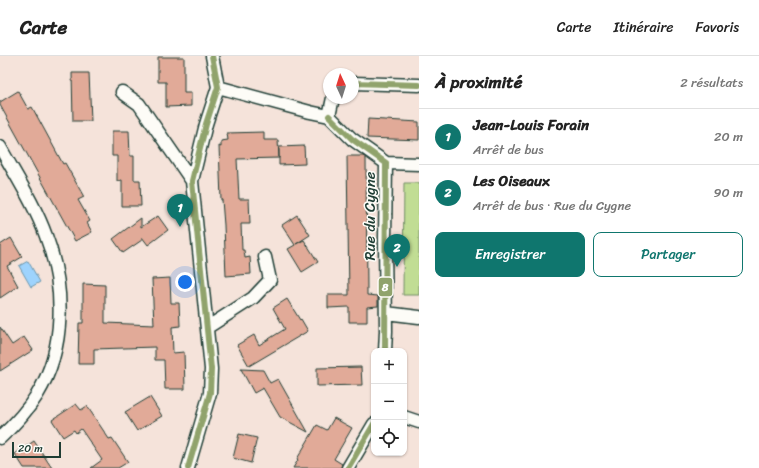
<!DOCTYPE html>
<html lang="fr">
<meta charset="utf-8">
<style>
body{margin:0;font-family:Sriracha,sans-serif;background:#f6f6f6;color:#222}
.controls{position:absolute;right:12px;bottom:12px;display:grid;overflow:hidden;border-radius:8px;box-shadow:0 1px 3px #0004}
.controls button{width:36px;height:36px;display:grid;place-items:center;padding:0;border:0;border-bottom:1px solid #e0e0e0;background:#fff;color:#222;font:20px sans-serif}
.compass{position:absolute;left:323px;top:12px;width:36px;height:36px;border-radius:50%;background:#fff;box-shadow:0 1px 3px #0004;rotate:356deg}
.scale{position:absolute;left:12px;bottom:10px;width:49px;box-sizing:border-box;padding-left:4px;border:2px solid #1f3d34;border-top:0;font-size:11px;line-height:14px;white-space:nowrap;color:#1f3d34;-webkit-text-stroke:3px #fdfcf7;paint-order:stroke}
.you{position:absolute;left:185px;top:226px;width:14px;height:14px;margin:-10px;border:3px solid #fff;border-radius:50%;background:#1a73e8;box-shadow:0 0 0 6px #1a73e833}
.badge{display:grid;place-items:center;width:26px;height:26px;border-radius:50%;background:#0f766e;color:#fff;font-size:13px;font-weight:700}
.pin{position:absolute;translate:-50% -33px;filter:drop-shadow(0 1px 2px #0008)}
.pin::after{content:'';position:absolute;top:21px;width:14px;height:12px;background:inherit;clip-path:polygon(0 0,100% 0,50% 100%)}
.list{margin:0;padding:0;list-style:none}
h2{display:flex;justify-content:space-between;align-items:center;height:52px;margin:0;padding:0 16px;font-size:17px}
h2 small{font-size:13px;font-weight:400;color:#767676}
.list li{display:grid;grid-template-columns:26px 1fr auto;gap:12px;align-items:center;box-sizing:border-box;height:56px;padding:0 16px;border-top:1px solid #e0e0e0}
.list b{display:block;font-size:15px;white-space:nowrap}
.list p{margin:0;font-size:13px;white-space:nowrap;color:#767676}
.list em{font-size:13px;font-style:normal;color:#767676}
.actions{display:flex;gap:8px;padding:12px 16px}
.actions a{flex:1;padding:9px 0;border:1px solid #0f766e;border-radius:8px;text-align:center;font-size:14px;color:#0f766e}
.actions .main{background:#0f766e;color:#fff}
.icon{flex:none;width:22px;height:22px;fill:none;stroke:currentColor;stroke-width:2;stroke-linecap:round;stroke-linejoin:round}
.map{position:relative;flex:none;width:419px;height:412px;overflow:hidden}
header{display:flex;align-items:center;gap:24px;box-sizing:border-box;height:56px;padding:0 20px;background:#fff;border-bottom:1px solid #e0e0e0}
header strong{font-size:19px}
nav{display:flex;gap:22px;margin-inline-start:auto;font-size:14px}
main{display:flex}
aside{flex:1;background:#fff}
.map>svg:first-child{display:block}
.green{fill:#c1dd94;stroke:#708d64}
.water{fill:#9ed3fd;stroke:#6b97ad}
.building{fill:#e1aa98;stroke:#1f3d34}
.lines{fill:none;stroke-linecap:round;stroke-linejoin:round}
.street-casing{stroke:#1f3d34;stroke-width:15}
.street{stroke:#fdfcf7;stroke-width:12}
.bus-1-casing{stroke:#fdfcf7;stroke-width:9}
.bus-1{stroke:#90a36c;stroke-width:6}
.labels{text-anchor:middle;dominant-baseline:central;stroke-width:3;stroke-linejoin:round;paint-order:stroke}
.street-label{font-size:15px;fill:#1f3d34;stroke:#fdfcf7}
.line-badge{stroke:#fdfcf7;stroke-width:1.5}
.badge-label{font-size:11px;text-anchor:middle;font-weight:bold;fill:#fff}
</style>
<header>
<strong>Carte</strong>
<nav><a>Carte</a><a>Itinéraire</a><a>Favoris</a></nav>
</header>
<main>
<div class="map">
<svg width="419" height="412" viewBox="0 0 419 412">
<rect width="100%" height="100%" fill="#f5e3da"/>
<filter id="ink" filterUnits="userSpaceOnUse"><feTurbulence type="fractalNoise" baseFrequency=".025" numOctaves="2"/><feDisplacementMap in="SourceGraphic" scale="8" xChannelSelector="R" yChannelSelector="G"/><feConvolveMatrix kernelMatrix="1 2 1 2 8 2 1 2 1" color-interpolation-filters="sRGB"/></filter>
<g filter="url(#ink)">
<!-- green -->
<path class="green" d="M404,127H419V239H403Z"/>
<!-- water -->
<path class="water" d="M28,205L40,226L31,231L19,210Z"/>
<!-- building -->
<path class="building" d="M158,1H184V37H191V50L166,51V26H158Z
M72,17H89L91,65H73Z
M18,35L28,53L32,51L63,108L65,107L84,141L78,144L90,165L87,167L92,176L75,185L0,49V46Z
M368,63L419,66V84L367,82Z
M112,75H129L130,100H134V124H140L141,150H122V124L117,125V100H112Z
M264,76V84H278L279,102L237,103L239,143H249L250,168H241L242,194H244L245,202L250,201L251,218L226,220L224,169L222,144H221L219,90L221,91V85L228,84L227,77Z
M304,90L305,108L279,109V91Z
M347,100H363L366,102L367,239L378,240V250L367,251V266H349V251L328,252V239H349Z
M297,159L310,179L296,188L304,184L318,206L302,216L288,193L295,189L282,169Z
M158,160L168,174L148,189L142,181V184L123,197L113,183L141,162V171Z
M11,182L22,201L7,210L18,230L0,242V189Z
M170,222L171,247H179L180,270L172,271L173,297L184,296L185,333H165L164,304H155V291L94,293V308H78L79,267H83V228L105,229V267L154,269L152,223Z
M287,243L300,264L301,263L308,275L249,310L237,289L254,279L259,289L285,273L273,252Z
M0,271L12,289L24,281L33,294L0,315Z
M361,311L362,329L317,330V312Z
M241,313L263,314L270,327L278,323L308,376L280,361L263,332L254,337Z
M150,341L162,360L137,375L125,356Z
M76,348L81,354L87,350L109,383L112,382L128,406L118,412H91L102,404L81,373L76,377L74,374L63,381L52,364Z
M334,362L352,372L334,403L342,408L341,412H293L298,404L297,403L317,369L327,374Z
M239,378L257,382L251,407L233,402Z
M34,385L52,412H24L15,398Z"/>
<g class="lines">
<!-- street casing -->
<g class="street-casing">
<path id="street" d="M353,27L419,29
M218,31L310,56L329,60L352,83L386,107
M122,36L139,48L192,125
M329,60L333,42
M0,91C16,120 35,149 46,180C65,230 66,292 37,339C27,355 14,369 0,382
M386,107L419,108
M386,257L419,261
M208,271L253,242L270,224L265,201
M385,295L386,275L385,183L386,107
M404,361L419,366
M188,412L210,337L211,313L192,125L206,68L218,31L212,0
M348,412L374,368"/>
</g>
<!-- street -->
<use href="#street" class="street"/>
<!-- bus-1 casing -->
<g class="bus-1-casing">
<path id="bus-1" d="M353,27L419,29
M329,60L352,83L386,107
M385,295L386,107
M188,412L210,337L211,313L192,125L206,68L218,31L212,0
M348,412L374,368"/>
</g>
<!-- bus-1 -->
<use href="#bus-1" class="bus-1"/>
</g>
</g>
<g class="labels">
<!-- street labels -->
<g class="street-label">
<text transform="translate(370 160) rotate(-90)">Rue du Cygne</text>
</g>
</g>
<rect class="line-badge" x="378" y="221" width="15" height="20" rx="4" fill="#90a36c"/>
<g class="badge-label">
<text x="385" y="235">8</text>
</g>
</svg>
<div class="controls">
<button>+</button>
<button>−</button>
<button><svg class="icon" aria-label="locate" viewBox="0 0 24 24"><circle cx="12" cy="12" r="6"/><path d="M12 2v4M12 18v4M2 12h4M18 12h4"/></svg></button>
</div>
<svg class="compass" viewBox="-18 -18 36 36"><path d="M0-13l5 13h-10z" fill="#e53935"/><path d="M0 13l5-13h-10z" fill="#767676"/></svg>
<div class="scale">20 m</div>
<div class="you"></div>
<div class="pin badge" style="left:180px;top:171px">1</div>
<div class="pin badge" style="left:397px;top:211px">2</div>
</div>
<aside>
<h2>À proximité<small>2 résultats</small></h2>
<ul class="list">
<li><span class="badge">1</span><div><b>Jean-Louis Forain</b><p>Arrêt de bus</p></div><em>20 m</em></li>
<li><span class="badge">2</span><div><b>Les Oiseaux</b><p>Arrêt de bus · Rue du Cygne</p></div><em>90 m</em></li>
</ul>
<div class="actions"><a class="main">Enregistrer</a><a>Partager</a></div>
</aside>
</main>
